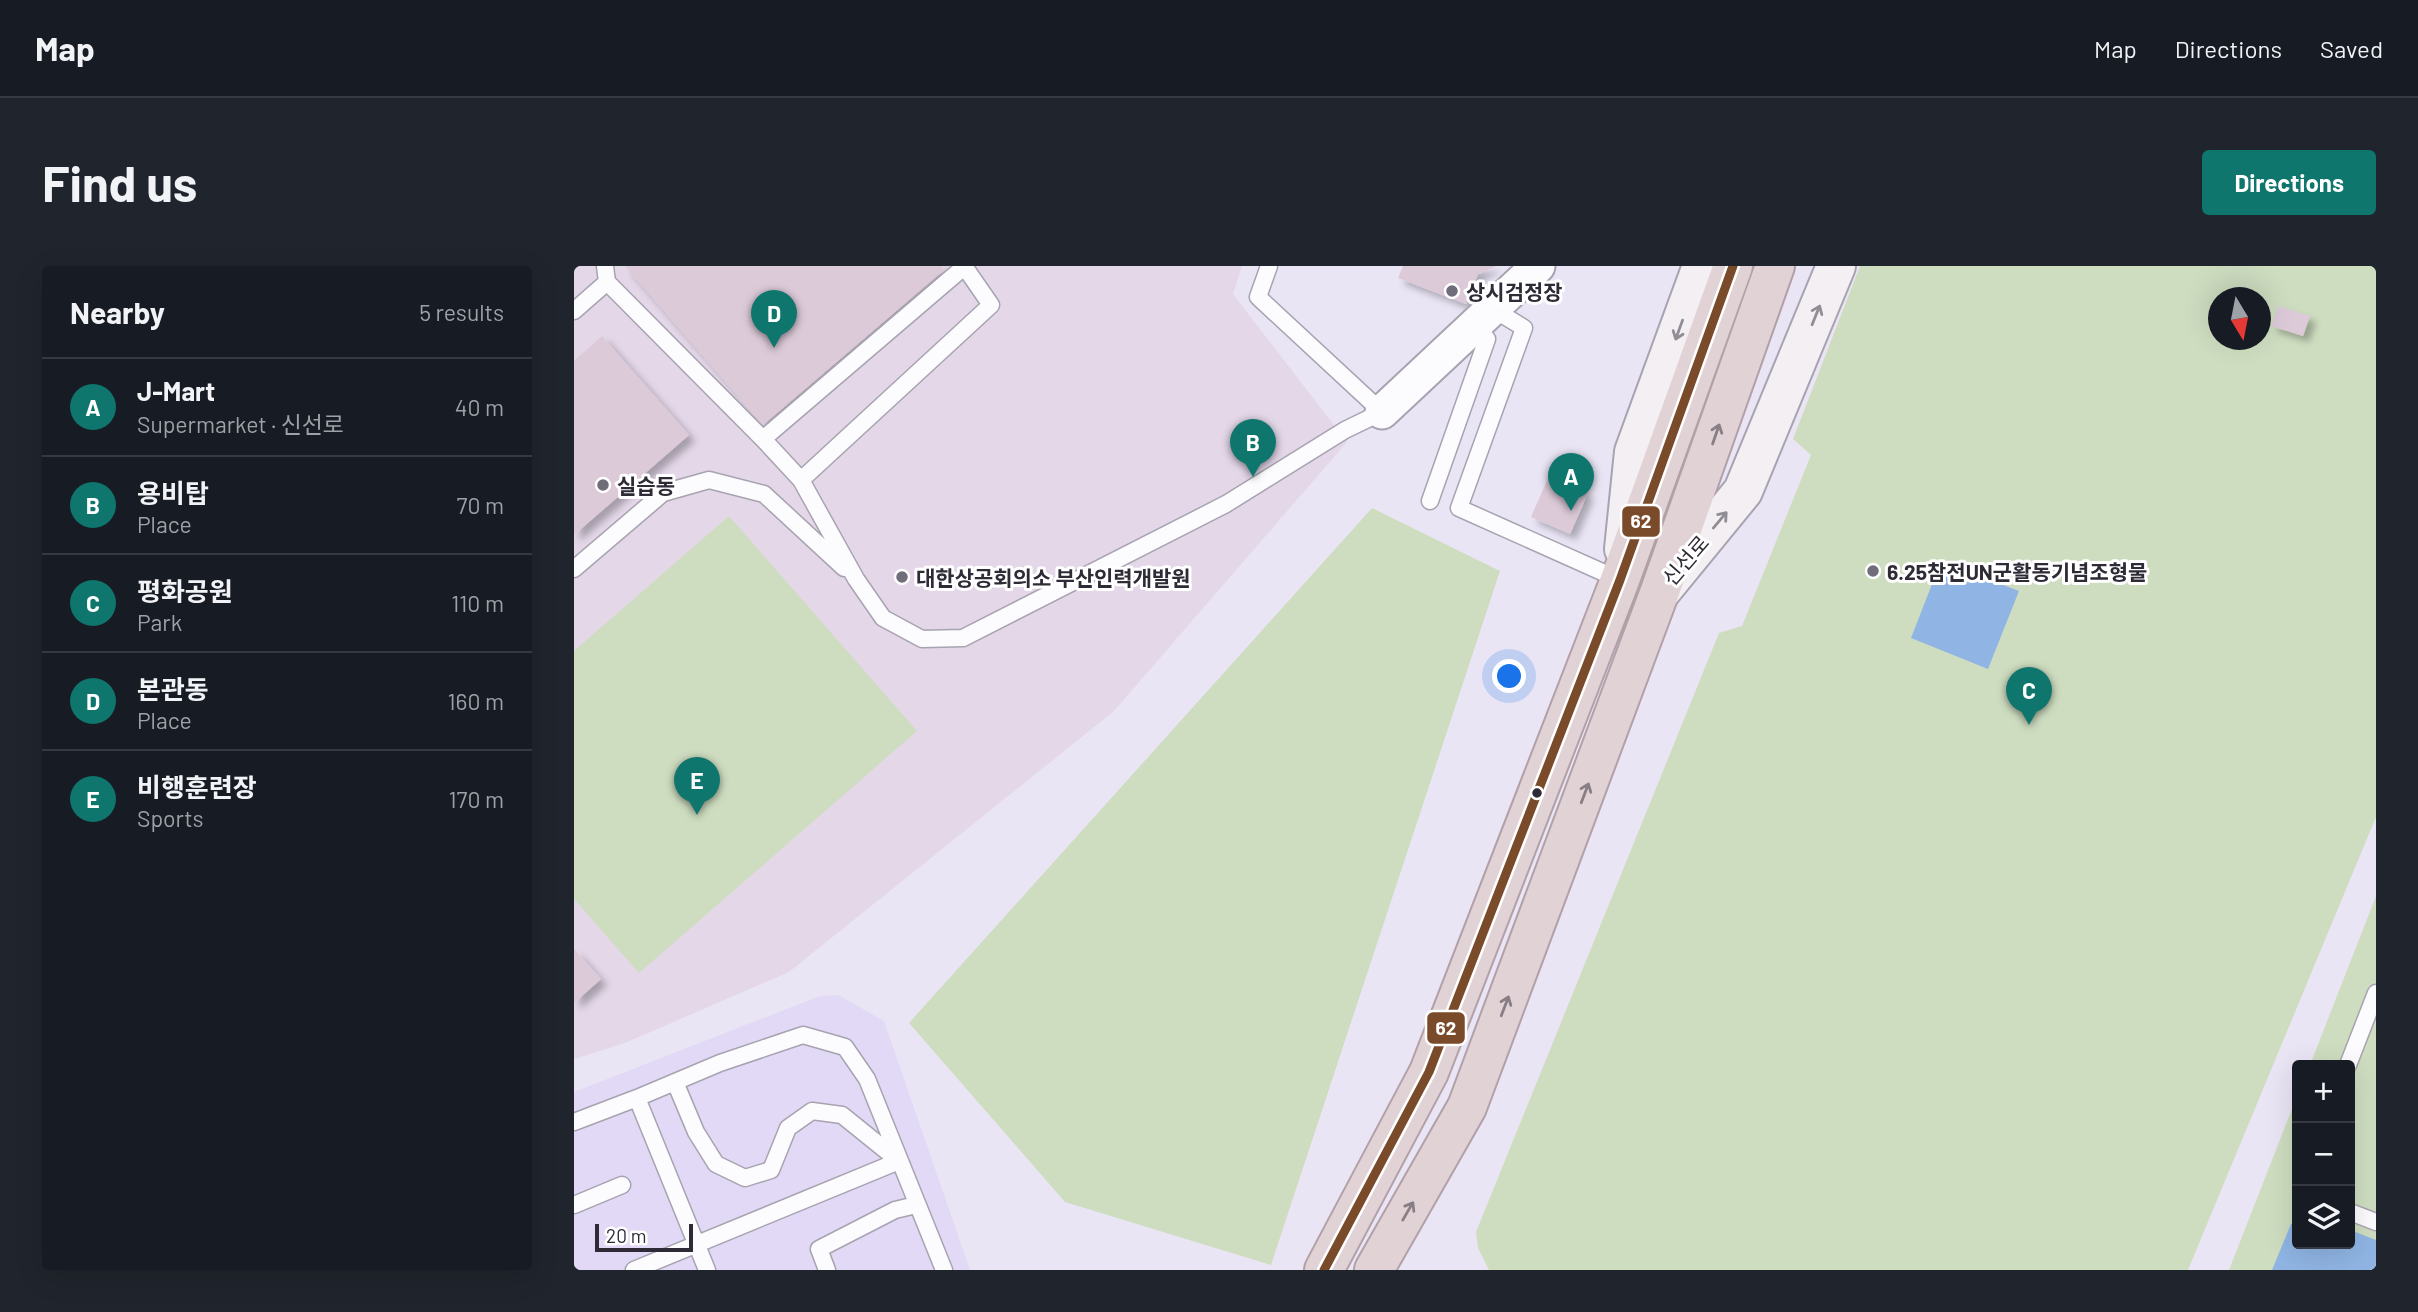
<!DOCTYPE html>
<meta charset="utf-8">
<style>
body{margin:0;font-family:Barlow,"Noto Sans KR",sans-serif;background:#20242c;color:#f1f3f6}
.controls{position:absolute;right:21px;bottom:21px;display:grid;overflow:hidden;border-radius:7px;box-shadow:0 7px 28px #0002}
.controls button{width:63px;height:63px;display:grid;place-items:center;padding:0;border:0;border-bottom:2px solid #363941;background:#171b24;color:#f1f3f6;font:35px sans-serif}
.compass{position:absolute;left:1634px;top:21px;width:63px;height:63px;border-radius:50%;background:#171b24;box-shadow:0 7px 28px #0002;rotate:170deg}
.scale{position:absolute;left:21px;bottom:18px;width:98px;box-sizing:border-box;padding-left:7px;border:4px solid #2e2b36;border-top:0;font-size:19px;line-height:24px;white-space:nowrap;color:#2e2b36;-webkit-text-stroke:5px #fff;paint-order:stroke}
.you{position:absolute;left:936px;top:411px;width:24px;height:24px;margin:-18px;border:5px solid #fff;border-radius:50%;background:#1a73e8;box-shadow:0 0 0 10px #1a73e833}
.badge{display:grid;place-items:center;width:46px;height:46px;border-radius:50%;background:#0f766e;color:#fff;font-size:23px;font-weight:700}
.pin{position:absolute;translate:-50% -58px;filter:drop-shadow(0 2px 4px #0008)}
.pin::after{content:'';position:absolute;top:37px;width:24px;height:21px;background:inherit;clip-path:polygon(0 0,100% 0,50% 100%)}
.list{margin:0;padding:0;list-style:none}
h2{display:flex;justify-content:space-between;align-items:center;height:91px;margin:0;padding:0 28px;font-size:30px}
h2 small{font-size:23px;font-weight:400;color:#9ea1a6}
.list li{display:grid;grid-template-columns:46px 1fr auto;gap:21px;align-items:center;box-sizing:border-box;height:98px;padding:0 28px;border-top:2px solid #363941}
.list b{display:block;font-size:26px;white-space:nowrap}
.list p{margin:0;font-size:23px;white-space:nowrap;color:#9ea1a6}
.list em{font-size:23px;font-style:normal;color:#9ea1a6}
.icon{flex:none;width:38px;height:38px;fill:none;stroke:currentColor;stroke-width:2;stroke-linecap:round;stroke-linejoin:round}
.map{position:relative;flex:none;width:1802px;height:1004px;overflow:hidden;border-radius:7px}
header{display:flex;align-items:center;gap:42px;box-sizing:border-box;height:98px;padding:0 35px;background:#171b24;border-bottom:2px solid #363941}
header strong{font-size:33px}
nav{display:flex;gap:38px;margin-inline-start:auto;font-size:24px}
.intro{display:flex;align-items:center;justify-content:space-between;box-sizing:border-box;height:168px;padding:0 42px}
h1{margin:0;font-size:49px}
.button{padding:18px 32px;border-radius:7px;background:#0f766e;color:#fff;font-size:24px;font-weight:700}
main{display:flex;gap:42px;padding:0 42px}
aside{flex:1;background:#171b24;border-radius:7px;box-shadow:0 7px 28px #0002}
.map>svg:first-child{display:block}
.built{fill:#e1d9f5}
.education{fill:#e3d7e8}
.green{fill:#ceddc0;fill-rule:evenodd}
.water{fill:#90b5e4}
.building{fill:#dccad8;filter:url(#shadow)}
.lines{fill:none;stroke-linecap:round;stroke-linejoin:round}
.lane-casing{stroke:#a7a3b0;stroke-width:19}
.street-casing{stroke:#a7a3b0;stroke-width:37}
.secondary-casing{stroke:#a7a3b0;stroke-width:42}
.highway-casing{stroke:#b1a0a7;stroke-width:42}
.lane{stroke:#fcfbfe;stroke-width:16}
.street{stroke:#fcfbfe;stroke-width:33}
.secondary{stroke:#f3eff2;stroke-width:38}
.highway{stroke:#e1d2d5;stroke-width:38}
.bus-1-casing{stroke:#fff;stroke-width:14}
.bus-1{stroke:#7a4b2a;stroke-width:9}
.oneway{stroke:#908d94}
.oneway2{stroke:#887e86}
.poi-dot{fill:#706c79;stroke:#fff;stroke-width:2.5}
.bus-dot{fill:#2e2b36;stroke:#fff;stroke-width:2.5}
.labels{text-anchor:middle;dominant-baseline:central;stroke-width:6;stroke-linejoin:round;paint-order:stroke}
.poi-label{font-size:21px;font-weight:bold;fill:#2e2b36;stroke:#fff;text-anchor:start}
.street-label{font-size:21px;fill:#2e2b36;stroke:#fff}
.line-badge{stroke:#fff;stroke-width:2.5}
.badge-label{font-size:19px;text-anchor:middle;font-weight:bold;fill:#fff}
</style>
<header>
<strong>Map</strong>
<nav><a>Map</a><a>Directions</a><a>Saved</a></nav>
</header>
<div class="intro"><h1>Find us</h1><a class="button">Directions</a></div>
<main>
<aside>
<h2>Nearby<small>5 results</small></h2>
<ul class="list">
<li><span class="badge">A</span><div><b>J-Mart</b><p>Supermarket · 신선로</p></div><em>40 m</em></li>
<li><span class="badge">B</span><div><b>용비탑</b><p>Place</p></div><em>70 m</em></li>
<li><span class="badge">C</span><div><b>평화공원</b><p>Park</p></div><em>110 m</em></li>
<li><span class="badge">D</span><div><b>본관동</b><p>Place</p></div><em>160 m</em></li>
<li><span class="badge">E</span><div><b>비행훈련장</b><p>Sports</p></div><em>170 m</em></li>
</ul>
</aside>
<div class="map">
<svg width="1802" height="1004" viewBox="0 0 1802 1004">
<defs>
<filter id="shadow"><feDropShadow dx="6" dy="6" stdDeviation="3.5" flood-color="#0004"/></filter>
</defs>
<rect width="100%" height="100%" fill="#eae5f5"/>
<!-- built -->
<path class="built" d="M264,729L310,755L396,1004H0V826L246,730Z"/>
<!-- education -->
<path class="education" d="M0,0H668L659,28L773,176L540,445L215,706L51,777L0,793Z"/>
<!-- green -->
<path class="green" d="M1286,0H1802V551L1614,1004H915L904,982L902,966L1145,367L1168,360L1237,189L1219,173ZM1644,32H1686V74H1644Z
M798,242L926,305L697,999L491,936L335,757Z
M155,250L343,465L65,707L0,633V385Z
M1802,630V1004H1655L1723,830V978H1776V799H1736Z"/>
<!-- water -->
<path class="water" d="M1367,295L1445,325L1414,403L1337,372Z
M1723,957V978H1776V964L1802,974V1004H1698L1717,958Z"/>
<!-- building -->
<path class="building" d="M51,0H367L370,4L189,159Z
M829,0H922L904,8L892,38L824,12Z
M1704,40L1736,50L1729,70L1697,60Z
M28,70L115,169L0,269V95Z
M975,210L1014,227L996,268L957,251Z
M0,683L27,713L0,737Z"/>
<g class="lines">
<!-- lane casing -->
<g class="lane-casing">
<path id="lane" d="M31,0L33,16L189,173L227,214L282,313L309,352L348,373L389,372L652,238L771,164L808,146L684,31L695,0
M919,43L950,62L885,242L1046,314
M0,45L33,16
M189,173L390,1
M227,214L417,39L390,0
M856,235L913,73L901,59
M0,303L89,227L135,214L190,228L270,302
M1774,799L1802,727
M0,856L63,832
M0,939L48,919
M1776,946L1802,956
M60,1004L325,895L268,849L238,845L214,862L197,904L171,912L142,898L122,866L101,816
M133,1004L63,832L146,797L229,769L271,781L293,813L370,1004
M253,1004L245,983L321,944L342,939"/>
</g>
<!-- street casing -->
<g class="street-casing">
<path id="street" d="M808,146L964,0"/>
</g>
<!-- secondary casing -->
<g class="secondary-casing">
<path id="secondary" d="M1050,283L1060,186L1128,0
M1088,324L1169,225L1262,0"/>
</g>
<!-- highway casing -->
<g class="highway-casing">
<path id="highway" d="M750,1004L855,806L1046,314L1159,0
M800,1004L893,841L1086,325L1201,0"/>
</g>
<!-- lane -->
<use href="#lane" class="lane"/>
<!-- street -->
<use href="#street" class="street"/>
<!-- secondary -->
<use href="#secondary" class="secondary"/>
<!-- highway -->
<use href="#highway" class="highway"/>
<!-- bus-1 casing -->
<g class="bus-1-casing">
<path id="bus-1" d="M750,1004L855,806L1046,314L1159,0"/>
</g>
<!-- bus-1 -->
<use href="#bus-1" class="bus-1"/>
</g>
<!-- one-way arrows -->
<defs><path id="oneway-shaft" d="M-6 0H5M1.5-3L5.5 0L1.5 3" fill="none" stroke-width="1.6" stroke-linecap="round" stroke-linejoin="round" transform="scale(1.75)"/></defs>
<g class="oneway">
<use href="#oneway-shaft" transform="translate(1242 49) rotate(-68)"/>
<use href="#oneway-shaft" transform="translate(1105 64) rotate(110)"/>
<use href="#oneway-shaft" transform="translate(1146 254) rotate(-50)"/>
</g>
<g class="oneway2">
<use href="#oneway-shaft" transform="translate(1142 168) rotate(-71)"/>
<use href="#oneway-shaft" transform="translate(1011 527) rotate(-69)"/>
<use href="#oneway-shaft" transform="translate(931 740) rotate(-69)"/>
<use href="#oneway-shaft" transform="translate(834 945) rotate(-60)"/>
</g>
<!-- markers -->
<g class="poi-dot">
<circle cx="878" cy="25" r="7"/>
<circle cx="29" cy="219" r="7"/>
<circle cx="1299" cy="305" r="7"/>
<circle cx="328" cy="311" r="7"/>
</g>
<circle class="bus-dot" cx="963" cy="527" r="6"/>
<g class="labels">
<!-- poi labels -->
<g class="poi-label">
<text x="892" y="25">상시검정장</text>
<text x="43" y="219">실습동</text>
<text x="1313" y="305">6.25참전UN군활동기념조형물</text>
<text x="342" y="311">대한상공회의소 부산인력개발원</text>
</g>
<!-- street labels -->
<g class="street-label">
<text transform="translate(1111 294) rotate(-49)">신선로</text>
</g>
</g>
<g class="line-badge">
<rect x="1047" y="239" width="40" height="33" rx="7" fill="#7a4b2a"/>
<rect x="852" y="745" width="40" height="34" rx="7" fill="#7a4b2a"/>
</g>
<g class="badge-label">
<text x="1067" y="262">62</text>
<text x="872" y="769">62</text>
</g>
</svg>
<div class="controls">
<button>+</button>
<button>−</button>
<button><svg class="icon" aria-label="layers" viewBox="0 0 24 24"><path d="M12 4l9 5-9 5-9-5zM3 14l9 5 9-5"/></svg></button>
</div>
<svg class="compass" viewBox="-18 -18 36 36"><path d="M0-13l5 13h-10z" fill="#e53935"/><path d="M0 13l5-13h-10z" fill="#9ea1a6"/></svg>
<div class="scale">20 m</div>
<div class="you"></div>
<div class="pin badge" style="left:997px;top:245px">A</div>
<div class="pin badge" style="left:679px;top:211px">B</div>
<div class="pin badge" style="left:1455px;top:459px">C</div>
<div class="pin badge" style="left:200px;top:82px">D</div>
<div class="pin badge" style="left:123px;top:549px">E</div>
</div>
</main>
